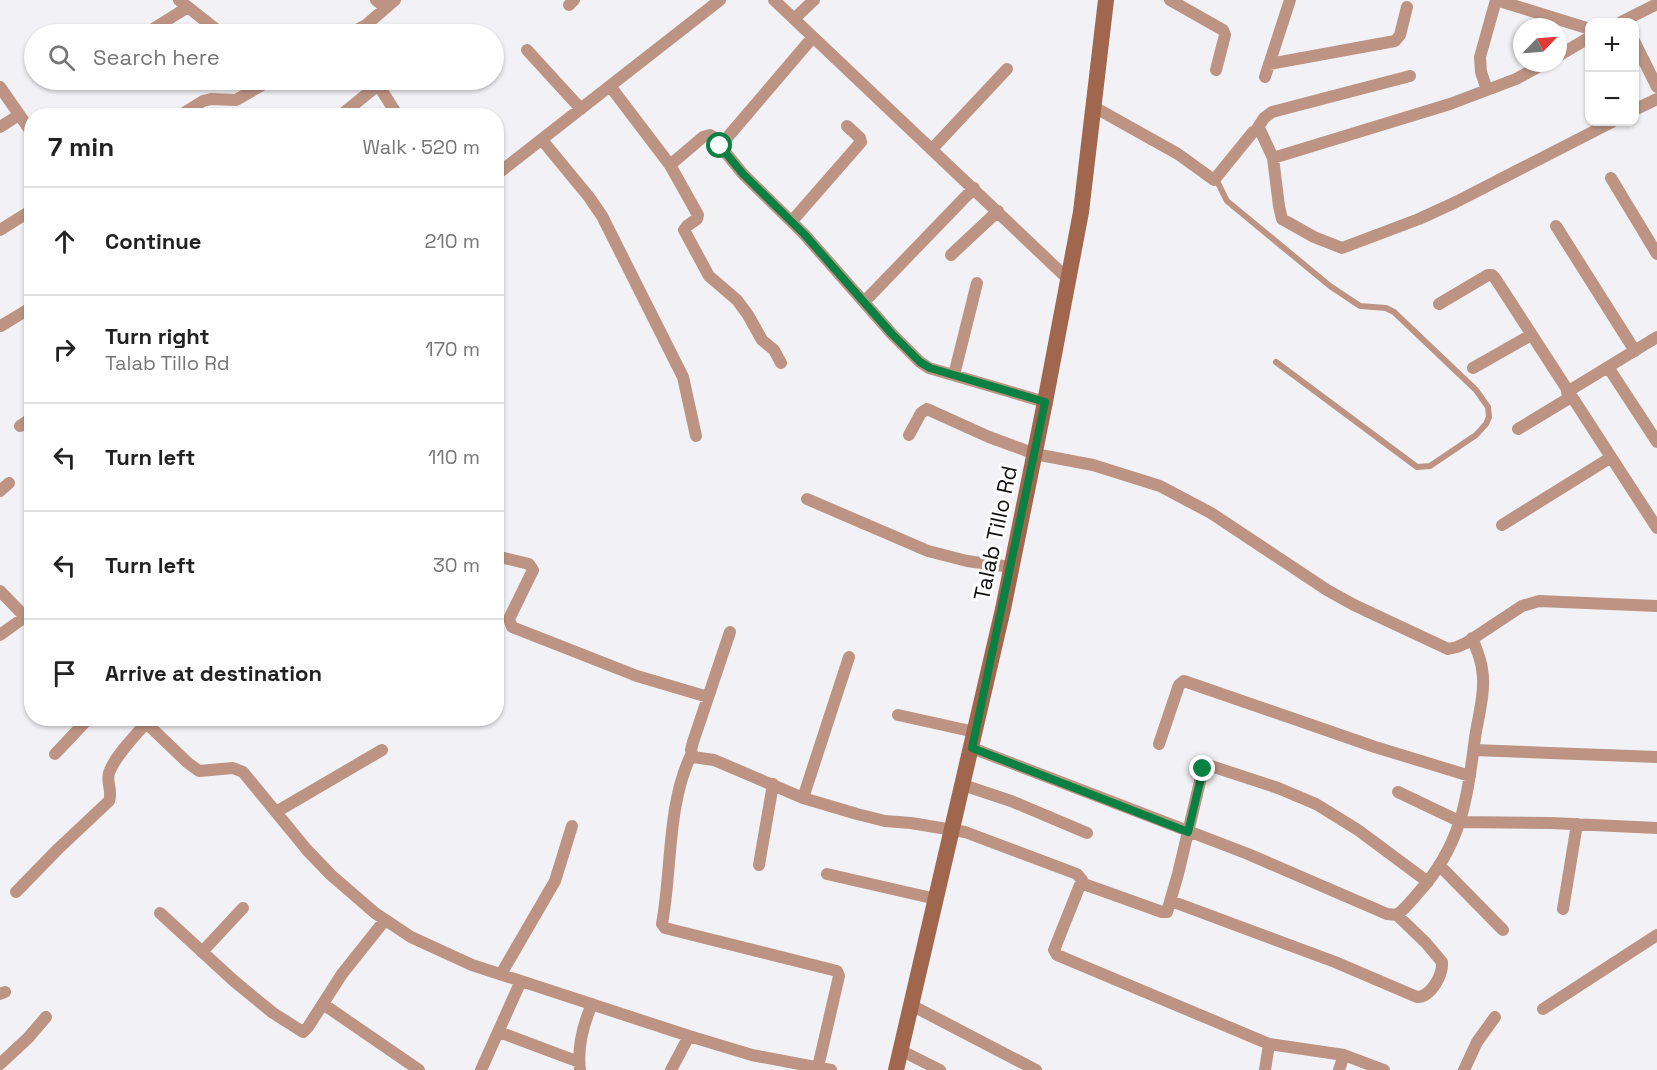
<!DOCTYPE html>
<meta charset="utf-8">
<style>
body{margin:0;font-family:"Space Grotesk",sans-serif;background:#f6f6f6;color:#222}
.controls{position:absolute;right:18px;top:18px;display:grid;overflow:hidden;border-radius:12px;box-shadow:0 2px 4px #0004}
.controls button{width:54px;height:54px;display:grid;place-items:center;padding:0;border:0;border-bottom:2px solid #e0e0e0;background:#fff;color:#222;font:30px sans-serif}
.compass{position:absolute;left:1513px;top:18px;width:54px;height:54px;border-radius:50%;background:#fff;box-shadow:0 2px 4px #0004;rotate:65deg}
.stop{position:absolute;width:18px;height:18px;margin:-14px;border:4px solid #0b8043;border-radius:50%;background:#fff}
.stop.end{background:#0b8043;border-color:#fff;box-shadow:0 2px 6px #0008}
.list{margin:0;padding:0;list-style:none}
h2{display:flex;justify-content:space-between;align-items:center;height:78px;margin:0;padding:0 24px;font-size:26px}
h2 small{font-size:20px;font-weight:400;color:#767676}
.list li{display:grid;grid-template-columns:39px 1fr auto;gap:18px;align-items:center;box-sizing:border-box;height:108px;padding:0 24px;border-top:2px solid #e0e0e0}
.list b{display:block;font-size:22px;white-space:nowrap}
.list p{margin:0;font-size:20px;white-space:nowrap;color:#767676}
.list em{font-size:20px;font-style:normal;color:#767676}
.icon{flex:none;width:33px;height:33px;fill:none;stroke:currentColor;stroke-width:2;stroke-linecap:round;stroke-linejoin:round}
.map{position:relative;flex:none;width:1657px;height:1070px;overflow:hidden}
.search{position:absolute;background:#fff;box-shadow:0 2px 4px #0004;left:24px;top:24px;width:480px;height:66px;display:flex;align-items:center;gap:15px;box-sizing:border-box;padding:0 21px;border-radius:33px;color:#767676;font-size:22px}
.panel{position:absolute;background:#fff;box-shadow:0 2px 4px #0004;left:24px;top:108px;width:480px;height:618px;border-radius:24px}
.map>svg:first-child{display:block}
.lines{fill:none;stroke-linecap:round;stroke-linejoin:round}
.lane{stroke:#bd9484;stroke-width:6}
.street{stroke:#bd9484;stroke-width:12}
.secondary{stroke:#a0664e;stroke-width:16}
.route{stroke:#0b8043;stroke-width:8}
.labels{text-anchor:middle;dominant-baseline:central;stroke-width:6;stroke-linejoin:round;paint-order:stroke}
.street-label{font-size:22px;fill:#0f0f10;stroke:#fff}
</style>
<div class="map">
<svg width="1657" height="1070" viewBox="0 0 1657 1070">
<rect width="100%" height="100%" fill="#f2f2f6"/>
<g class="lines">
<!-- lane -->
<path class="lane" d="M1216,179L1227,201L1330,286L1360,306L1386,308L1394,312L1476,390L1488,407L1489,417L1486,424L1476,435L1430,466L1417,467L1276,362"/>
<!-- street -->
<path class="street" d="M179,0L222,34
M376,0L386,8
M774,0L1069,280
M1170,0L1223,30L1225,35L1216,70
M1496,0L1590,29
M569,5L574,0
M794,19L814,0
M1621,22L1657,4
M145,34L188,7
M349,34L366,25L395,0
M1634,41L1657,87
M527,50L581,109
M1558,56L1590,37
M1269,64L1395,41L1400,35L1407,7
M1265,77L1290,0
M375,80L398,116
M69,83L75,80
M610,86L670,165L703,137L710,135L712,136L743,174L804,234L892,334L920,362L929,368L1045,402
M0,87L32,133
M1487,90L1481,72L1480,57L1496,0
M1094,107L1178,154L1214,180L1253,132L1260,130L1273,158L1279,206L1282,219L1314,237L1342,248L1419,219L1456,202L1612,122
M1634,110L1657,99
M179,116L203,101L211,99L236,100L271,80
M340,116L378,85
M0,127L19,115
M1257,129L1264,118L1272,112L1410,76
M542,140L589,197L602,216L683,377L696,436
M720,146L813,37
M932,149L1007,69
M1273,158L1450,104L1516,79L1545,63
M670,165L698,215L697,219L687,226L684,230L709,276L737,300L748,315L762,340L774,350L781,363
M496,175L720,0
M1611,178L1657,254
M792,221L861,142L860,138L847,126
M1556,226L1635,351
M0,230L32,210
M951,255L998,211
M864,302L974,188
M1439,304L1488,275H1492L1495,278L1657,528
M1,326L32,307
M1608,367L1657,442
M1473,368L1531,335
M954,375L977,283
M1567,392L1657,337
M20,426L32,418
M1518,429L1571,397
M909,435L921,413L927,409L989,437L1035,454L1093,465L1160,486L1211,513L1327,590L1354,605L1448,649L1457,647L1466,643L1522,606L1539,601L1657,606
M0,491L9,483
M807,499L928,551L967,561L1011,567
M1502,525L1610,458
M496,556L529,564L533,570L509,619L512,627L637,676L708,697
M0,591L32,624
M730,632L693,742L691,750L693,757L714,760L803,798L857,814L885,821L911,823L965,832L1077,874L1082,880L1054,950L1057,955L1269,1044L1344,1055L1384,1070
M0,635L25,617
M898,715L975,732
M141,718L188,763L199,771L233,768L243,772L307,850L331,875L375,913L411,937L472,965L689,1036L752,1055L831,1070
M1159,744L1179,685L1184,681L1375,747L1470,776
M972,748L1248,854L1387,914L1397,915C1406,908 1412,900 1419,892C1462,844 1467,799 1475,738C1478,717 1486,691 1482,669C1481,659 1476,648 1472,638
M1474,750L1657,757
M55,754L89,718
M691,755C667,805 672,870 662,924L665,928L837,971L839,976L818,1067
M963,785L1011,801L1087,833
M1398,792L1461,822L1551,823L1657,828
M803,798L849,657
M276,812L382,750
M759,865L773,784
M1439,865L1503,930
M827,874L936,899
M1081,883L1162,912H1167L1178,874L1203,769L1208,765L1278,788L1316,804L1358,830L1428,882
M16,892L58,849L109,801C113,791 106,783 109,773C114,757 135,736 146,723
M1171,901L1335,962L1417,997C1431,997 1443,975 1442,962L1426,943L1397,915
M1563,909L1577,824
M160,913L234,981L273,1013L303,1032L308,1027L342,974L385,920
M202,952L243,908
M501,974L555,881L572,826
M0,994L5,992
M323,1004L419,1070
M911,1005L1036,1070
M1543,1009L1657,935
M499,1032L579,1062
M900,1050L940,1070
M0,1064L28,1038L46,1017
M481,1070L521,981
M580,1070C577,1047 583,1025 592,1004
M671,1070L689,1036
M1265,1070L1269,1044
M1339,1070L1344,1055
M1464,1070L1477,1042L1495,1017"/>
<!-- secondary -->
<path class="secondary" d="M896,1070L1003,609L1045,402L1081,212L1106,0"/>
</g>
<g class="lines">
<!-- route -->
<path class="route" d="M720,146L743,174L804,234L892,334L920,362L930,368L1045,402L972,748L1188,832L1203,769"/>
</g>
<g class="labels">
<!-- street labels -->
<g class="street-label">
<text transform="translate(995 533) rotate(-78)">Talab Tillo Rd</text>
</g>
</g>
</svg>
<div class="controls">
<button>+</button>
<button>−</button>
</div>
<svg class="compass" viewBox="-18 -18 36 36"><path d="M0-13l5 13h-10z" fill="#e53935"/><path d="M0 13l5-13h-10z" fill="#767676"/></svg>
<div class="stop" style="left:720px;top:146px"></div>
<div class="stop end" style="left:1203px;top:769px"></div>
<div class="search"><svg class="icon" aria-label="search" viewBox="0 0 24 24"><circle cx="10" cy="10" r="6"/><path d="M15 15l6 6"/></svg>Search here</div>
<section class="panel">
<h2>7 min<small>Walk · 520 m</small></h2>
<ul class="list">
<li><svg class="icon" aria-label="ahead" viewBox="0 0 24 24"><path d="M12 20V5M6 11l6-6 6 6"/></svg><div><b>Continue</b></div><em>210 m</em></li>
<li><svg class="icon" aria-label="right" viewBox="0 0 24 24"><path d="M7 20v-9h11M14 6l5 5-5 5"/></svg><div><b>Turn right</b><p>Talab Tillo Rd</p></div><em>170 m</em></li>
<li><svg class="icon" aria-label="left" viewBox="0 0 24 24"><path d="M17 20v-9H6M10 6l-5 5 5 5"/></svg><div><b>Turn left</b></div><em>110 m</em></li>
<li><svg class="icon" aria-label="left" viewBox="0 0 24 24"><path d="M17 20v-9H6M10 6l-5 5 5 5"/></svg><div><b>Turn left</b></div><em>30 m</em></li>
<li><svg class="icon" aria-label="arrive" viewBox="0 0 24 24"><path d="M6 21V4h12l-3 4 3 4H6"/></svg><div><b>Arrive at destination</b></div></li>
</ul>
</section>
</div>
